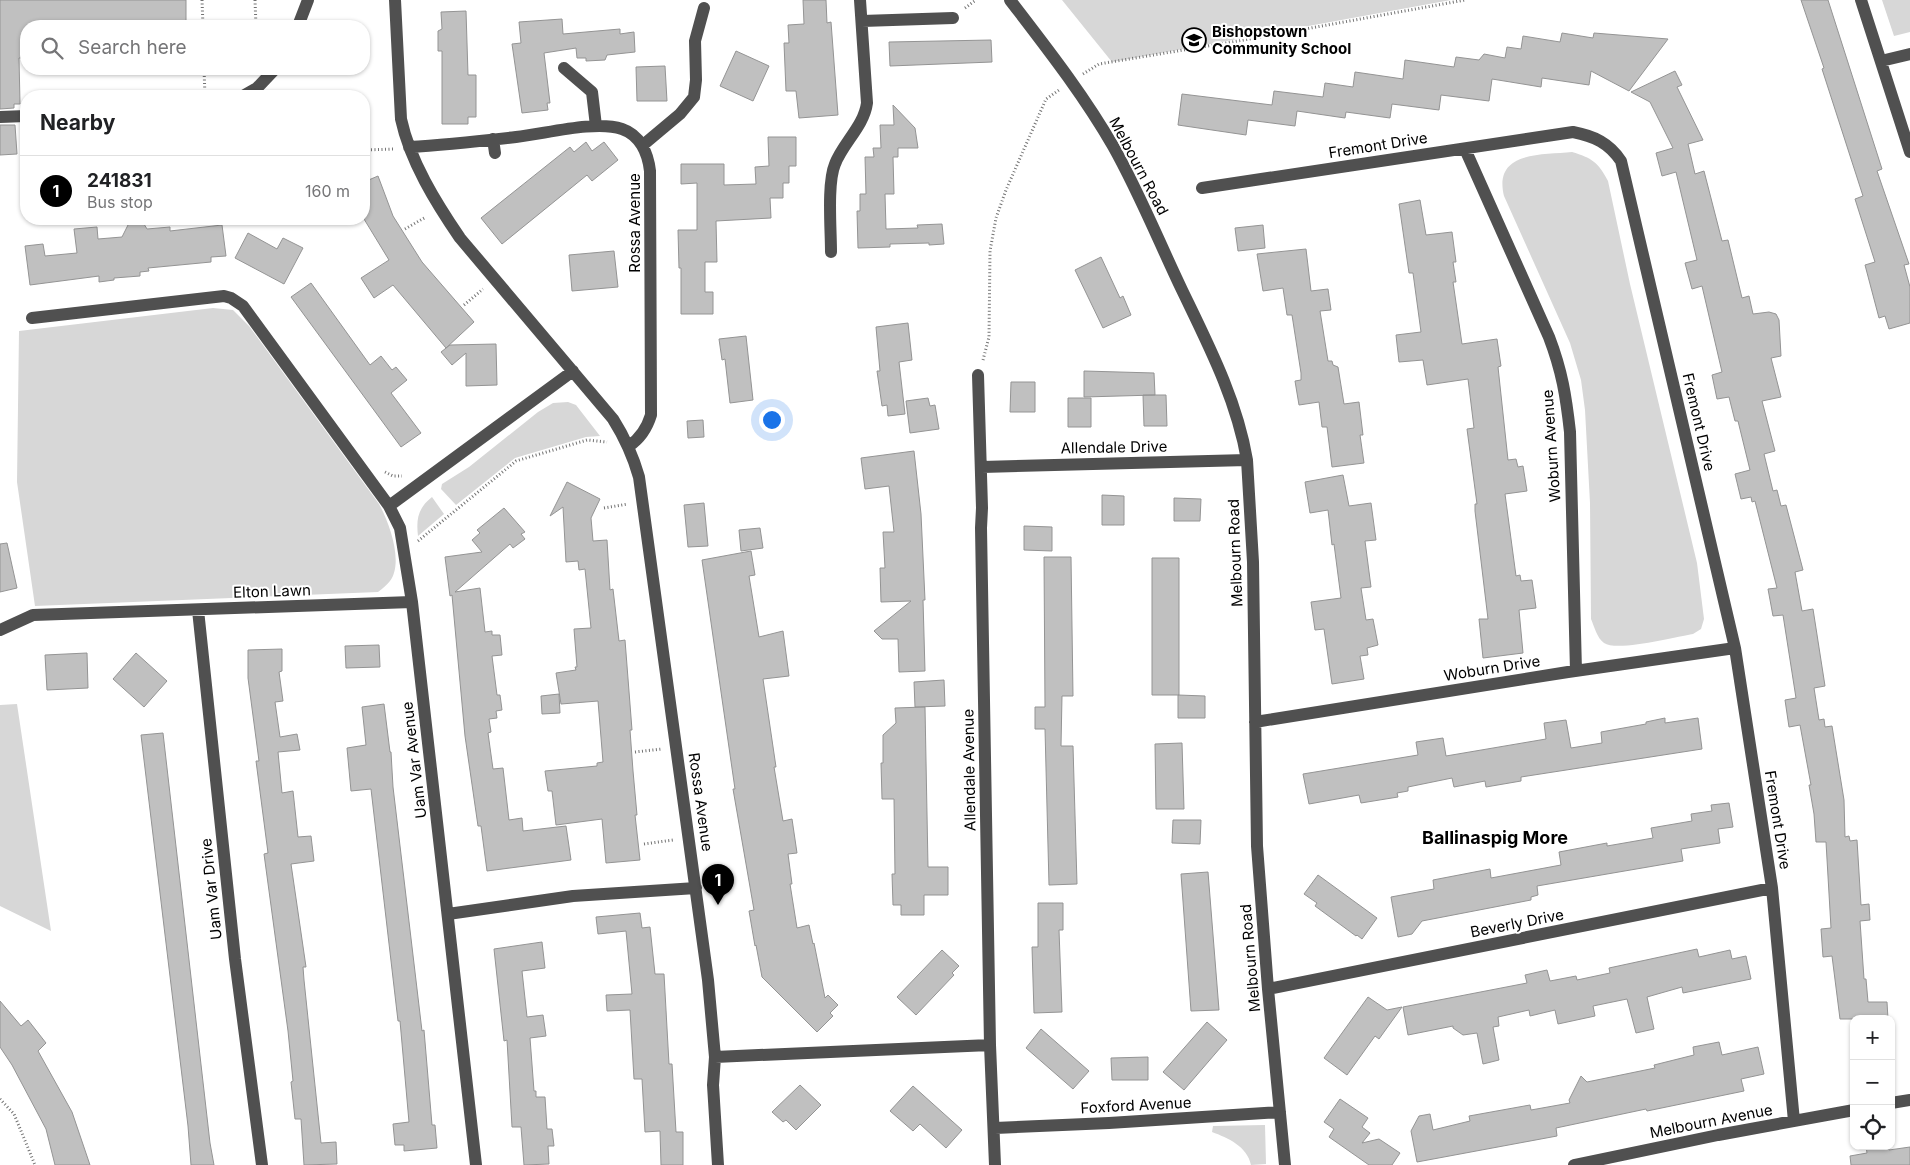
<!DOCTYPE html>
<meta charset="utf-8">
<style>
body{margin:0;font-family:Inter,sans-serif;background:#f2f2f2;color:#202124}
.controls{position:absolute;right:15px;bottom:15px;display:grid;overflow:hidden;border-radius:10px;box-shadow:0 1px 4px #0004}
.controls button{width:45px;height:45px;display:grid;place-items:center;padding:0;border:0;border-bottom:1px solid #e0e0e0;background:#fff;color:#202124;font:25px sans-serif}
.you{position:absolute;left:771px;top:419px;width:18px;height:18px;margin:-12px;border:4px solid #fff;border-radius:50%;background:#1a73e8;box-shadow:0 0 0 8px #1a73e833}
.badge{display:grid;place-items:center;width:32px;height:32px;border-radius:50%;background:#000;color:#fff;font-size:16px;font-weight:700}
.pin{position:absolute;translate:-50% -41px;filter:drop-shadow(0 1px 2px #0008)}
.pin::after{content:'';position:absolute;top:26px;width:18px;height:15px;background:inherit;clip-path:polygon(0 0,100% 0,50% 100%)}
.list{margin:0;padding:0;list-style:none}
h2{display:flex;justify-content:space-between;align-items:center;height:65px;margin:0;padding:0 20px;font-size:21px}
h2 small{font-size:16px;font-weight:400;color:#757577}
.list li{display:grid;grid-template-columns:32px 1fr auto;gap:15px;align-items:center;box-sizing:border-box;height:70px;padding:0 20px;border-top:1px solid #e0e0e0}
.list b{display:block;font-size:19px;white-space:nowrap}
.list p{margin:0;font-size:16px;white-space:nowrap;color:#757577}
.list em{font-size:16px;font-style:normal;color:#757577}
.icon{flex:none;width:28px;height:28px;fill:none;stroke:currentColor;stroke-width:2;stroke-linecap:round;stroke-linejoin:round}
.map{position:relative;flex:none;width:1910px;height:1165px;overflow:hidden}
.search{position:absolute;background:#fff;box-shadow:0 1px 4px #0004;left:20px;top:20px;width:350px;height:55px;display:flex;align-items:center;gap:12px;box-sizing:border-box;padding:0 18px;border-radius:20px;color:#757577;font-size:19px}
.panel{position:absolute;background:#fff;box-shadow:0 1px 4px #0004;left:20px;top:90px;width:350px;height:135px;border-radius:20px}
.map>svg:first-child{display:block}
.green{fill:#d7d7d7}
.building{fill:#c0c0c0;stroke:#949494}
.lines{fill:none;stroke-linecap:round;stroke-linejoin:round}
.path{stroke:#727272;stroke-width:3;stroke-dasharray:1 2.5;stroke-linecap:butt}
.minor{stroke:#505050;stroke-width:12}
.labels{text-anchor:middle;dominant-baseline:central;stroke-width:4;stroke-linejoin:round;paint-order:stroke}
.poi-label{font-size:15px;font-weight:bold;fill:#000;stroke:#fff;text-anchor:start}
.street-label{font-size:15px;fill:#000;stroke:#fff}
.quarter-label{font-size:18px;font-weight:bold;fill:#000;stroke:#fff}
</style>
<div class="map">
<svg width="1910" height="1165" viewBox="0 0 1910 1165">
<rect width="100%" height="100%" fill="#fff"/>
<!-- green -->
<path class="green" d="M1062,0H1451L1112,62Z
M1882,0H1910V32L1894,36Z
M1572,152C1592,158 1598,162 1608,181L1630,284L1697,563L1704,619L1701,629L1693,634C1675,637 1617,652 1604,643C1597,638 1594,626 1591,619L1590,503L1585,410L1581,380L1570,343L1504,196C1493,151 1542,155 1572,152Z
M213,308L233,310L249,326L379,504C389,522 404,562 390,581C387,585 383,588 378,592L35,606L17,482L19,331Z
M568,402L576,405L600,436L586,437L515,458L456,505L441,489L442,484L469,467L538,412L553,403Z
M432,497L444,514L418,536C416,519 418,508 432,497Z
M17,704L51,931L0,906V705Z
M1265,1125L1266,1164L1251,1165C1247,1146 1228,1138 1212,1132L1213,1126Z"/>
<!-- building -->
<path class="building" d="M0,0H186V26H26V58H19L20,104H14V108L0,109Z
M803,0H826L827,23L831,22L838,115L799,118L796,91H786L784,43H789L788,25L804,24Z
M1801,0H1828L1882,169L1877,171L1909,264L1904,265L1910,287V323L1889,329L1885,316L1879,318L1865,265L1875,262L1855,199L1863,196L1822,69L1824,68Z
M466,11L468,75H476V117H468V124H442V51H438V31L442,29L441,12Z
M562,19L563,34L620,29V34L634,32L635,52L607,55L605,60L586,61V58H577L576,48L544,53L550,103H547L548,110L522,113L512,44L521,43L519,22Z
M1562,33L1593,38L1594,33L1668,39L1629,91L1591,71L1589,85L1542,78L1541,87L1492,79L1489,101L1441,95L1439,110L1392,104L1390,118L1346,112L1345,118L1297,111L1295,126L1248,120L1246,135L1178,125L1182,94L1272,105L1274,91L1323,97L1325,83L1353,87L1355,72L1403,79L1405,60L1454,67L1456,57L1479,60L1484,54L1505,58L1507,47L1521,49L1523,36L1560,42Z
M991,40L992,62L890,66L889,42Z
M736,51L769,66L753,101L720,86Z
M665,66L667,101H637L636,67Z
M1675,71L1682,85L1677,87L1703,140L1688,144L1695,174L1704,171L1722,241L1728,240L1742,298L1749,296L1753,314L1769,312L1776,314L1779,320L1781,356L1771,358L1781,397L1762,401L1775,451L1764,454L1773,491L1777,490L1781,506L1786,505L1803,570L1795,572L1802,611L1813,609L1825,686L1814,688L1819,720L1824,719L1825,727L1832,726L1844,800L1845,837L1849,836L1850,841L1857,840L1861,905L1869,904L1870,920L1860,921L1864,979H1866L1868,1002H1887L1888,1019H1840L1832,956L1823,957L1821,929L1831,928L1826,842H1816L1814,814L1809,785H1811L1800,725L1789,727L1785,700L1796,698L1783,615L1773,616L1768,589L1777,588L1755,501L1752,502L1751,497L1741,499L1735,474L1750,470L1738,421H1735L1729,397L1717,399L1712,375L1722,372L1702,286L1692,289L1685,263L1697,260L1676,172L1662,176L1656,153L1673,148L1650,102L1631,92Z
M893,105L915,128L918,148H898V157H893L894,194H885L886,229L918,228L917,225L942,224L944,244L929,245V243L890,244V247L858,248L857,211H860V194H866L865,157H874L873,148H881L880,125H894Z
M0,125H15L17,154L0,155Z
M768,137H796V166H789V183H783V198H770L771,218L716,221L717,262H705V292H713V314H681V268H679L678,230H697V183L681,184V164H724V185L756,184L755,167L769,166Z
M586,142L592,151L604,142L618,160L592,181L587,175L502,244L481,218L570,147L574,152Z
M378,176L393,216L422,262L474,322L446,348L393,285L374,298L361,278L389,260L364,219V182Z
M1420,200L1426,235L1452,232L1456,262H1453L1456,282H1453L1462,344L1497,339L1501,366L1498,367L1508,460L1516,459L1518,467L1523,466L1527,491L1505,494L1516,576L1520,575L1521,581L1532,580L1536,608L1519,610L1523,653L1483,658L1479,619H1488L1475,511V504H1477L1467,429L1474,428L1468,379L1427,385L1423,360L1399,362L1396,335L1421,332L1413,273H1409L1399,204Z
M131,219H141L147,229L170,227V231L222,225L226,256L211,257V262L148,268L149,271L140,272V276L114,278V280L99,282V276L30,285L25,246L43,244L45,256L77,253L74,229L97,227L98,239L122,237Z
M1263,225L1265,248L1238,251L1235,228Z
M248,233L277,249L283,238L303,248L284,284L235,258Z
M1306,249L1311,291L1328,289L1331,310L1320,311L1328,361H1332L1333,365L1338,367L1344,404L1359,402L1363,435H1360L1364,463L1332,467L1327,427H1322L1319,402L1299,405L1295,381L1301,380V373L1292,315H1287L1283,288L1263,291L1257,254Z
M614,251L618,287L572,291L569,255Z
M1101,257L1120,298L1123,296L1131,315L1103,328L1075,270Z
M311,283L370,365L381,356L392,370L396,367L407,380L391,393L421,433L401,447L291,297Z
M908,323L912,360L899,362L905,414L888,416L887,405L882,406L877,371H880L876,327Z
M746,336L753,400L730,403L725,359L722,360L719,339Z
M496,344L497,385L466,386V353L452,365L441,352L450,345Z
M1084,371L1154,373L1155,395L1084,397Z
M1011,382H1035V412H1010Z
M1143,395H1166L1167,426H1144Z
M928,398L930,406L935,405L939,429L910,433L906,401Z
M1068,398H1091V427H1068Z
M703,420L704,437L688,438L687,421Z
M914,451L921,514L925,600H923L925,671L899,672L898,639H882L874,631L911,601L881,602L880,568H885L883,532H894L889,486L865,489L861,458Z
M1343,475L1349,506L1371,503L1376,540L1365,541L1371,587L1361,588L1366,620L1373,619L1378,645L1367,648L1368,655L1360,656L1364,679L1332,684L1324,629L1315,630L1311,602L1341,598L1334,544L1332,545L1328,510L1310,513L1305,482Z
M567,482L600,499L591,518L593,541L607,540L610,590L613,589L619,641L625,640L632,730H630L633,771L637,815H635L640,860L606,863L602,819L556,825L552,791H548L545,771L597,766V763L603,762L598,701L561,704L556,673L576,670L575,667H577L574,629L591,628L585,569L579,570L578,561L566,562L563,507L550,516Z
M1102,495L1124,496V525H1102Z
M1174,498L1201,499L1200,521H1174Z
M704,503L708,546L688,547L684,505Z
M504,508L525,532L521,534L525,539L513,548L510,544L455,592L480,588L485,632L492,631V635H500L502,655L492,656L497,695H500L502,710L496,711L497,718L489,719L491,732L488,733L493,769L503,768L509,820L522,818L523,831L566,826L571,860L487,871L481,826H478L465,736L452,595L450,596L445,557L482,552L472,540L480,533L477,530Z
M1024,526L1052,527V551L1024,550Z
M760,528L763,548L741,551L739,530Z
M7,543L17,588L0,592V544Z
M751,551L755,575L749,576L759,637L783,631L789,676L763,679L776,767H774L783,821L792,819L797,853L788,854L792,884H790L797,928L809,925L813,944L814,943L825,998L828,995L838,1005L830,1013L833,1016L817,1032L762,977L756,945L755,946L749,911L754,910L733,789H735L702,560Z
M1044,557H1071L1073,696H1062L1061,746H1073L1077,884L1049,885L1045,729H1035V707H1045Z
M1152,558H1179V695H1152Z
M379,645L380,667L346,668L345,646Z
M282,649V671L279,672L283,701L275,702L280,737L297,734L300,750L278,752L282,793L293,791L298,837L311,836L314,861L291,864L306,967H303L304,980L321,1143L336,1142L337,1164L304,1165L301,1119H295L291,1082L293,1081L288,1031L264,854L268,853L256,761H259L248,678V650Z
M87,653L88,688L47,690L45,655Z
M136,653L167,681L144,707L113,679Z
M944,680L945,706L915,707L914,682Z
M559,694L560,713L542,714L541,696Z
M1178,695L1205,696V718H1178Z
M384,704L390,752H391L393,787L415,972L422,1031L424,1030L432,1125H435L437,1148L404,1151V1145H395L393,1124L409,1122L400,1021H398L371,789L351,791L347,748L366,745L362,707Z
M925,707L928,867H948V895H924V915H901V905H893L892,874H895L894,799H882L881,763H883V735L896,723L895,708Z
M1665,718V723L1698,718L1702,749L1521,777V781L1486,787L1485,781L1454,787L1452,778L1408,787V791L1397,793L1398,797L1361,803L1359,795L1309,804L1303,774L1418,755L1416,742L1443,738L1446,756L1546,739L1544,723L1566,720L1571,748L1602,743L1601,732L1646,724V722Z
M163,733L210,1143L214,1165H191L188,1126L141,735Z
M1182,743L1184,809H1156L1155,744Z
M1729,803L1733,827L1718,829L1720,843L1681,849L1683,861L1537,886L1538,895L1531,897V900L1422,921L1412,934L1398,937L1391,897L1434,889L1433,880L1490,869L1491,878L1561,865L1559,852L1607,843V846L1653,838L1651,828L1692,821L1691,814L1712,811L1711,805Z
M1173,820H1201L1200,844L1172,843Z
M1208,872L1219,1010L1191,1011L1181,874Z
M1318,875L1377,918L1362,939L1357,935L1356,936L1315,906L1317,903L1304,894Z
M1038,903H1063V930H1059L1062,1012L1034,1013L1032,947H1038Z
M640,913L642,928L650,927L655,974H664L669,1064H672L676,1132H683V1165H661L660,1131L645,1132L642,1079H634L630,1010L607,1011L606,995L632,994L626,931L598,934L596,917Z
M542,942L545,968L522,971L527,1017L543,1015L546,1036L530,1038L534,1091H536V1097H545L547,1129H552L554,1146H548L549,1164L524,1165L521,1127H512L507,1040L504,1041L494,949Z
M1697,949L1699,957L1730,950L1732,959L1746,956L1751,979L1683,993L1682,987L1647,997L1654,1029L1636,1033L1627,999L1593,1006L1595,1016L1558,1024L1555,1010L1530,1016L1529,1010L1498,1017L1499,1026L1493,1027L1499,1060L1483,1064L1477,1033L1463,1035L1453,1028V1026L1408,1035L1403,1007L1527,983L1525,975L1547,970L1550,981L1576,976L1577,980L1610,973L1609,968Z
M942,950L959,966L952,973L954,975L916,1015L897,997Z
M1368,997L1387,1010L1402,1007L1379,1039L1375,1036L1347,1075L1324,1058Z
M0,1001L21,1026L28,1020L46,1043L38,1051L72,1112L90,1165H55L46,1129L12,1065L0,1047Z
M1207,1022L1227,1040L1184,1090L1163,1072Z
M1041,1029L1089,1071L1073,1089L1026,1048Z
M1719,1042L1722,1055L1758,1047L1764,1074L1741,1079L1744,1091L1647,1111L1646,1109L1556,1128L1557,1136L1417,1162L1411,1131L1419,1116L1430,1114L1433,1130L1470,1121L1469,1116L1530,1105L1531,1110L1570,1103L1569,1100L1581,1076L1587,1082L1655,1068L1654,1065L1694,1055L1693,1047Z
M1148,1057V1080H1112L1111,1058Z
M800,1085L821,1105L796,1130L786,1120L783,1122L772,1112Z
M913,1086L962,1130L946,1148L920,1124L913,1131L890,1111Z
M1340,1099L1368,1118L1362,1127L1370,1133L1362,1143L1379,1139L1400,1153L1392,1165H1369L1329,1137L1334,1129L1324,1122Z
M1866,1146H1888L1889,1150L1910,1147V1165H1851L1850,1156L1867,1153Z"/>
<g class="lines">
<!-- path -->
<path class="path" d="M202,0L203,26
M255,0L256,26
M965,8L976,0
M204,69L205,96
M1083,74L1099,64L1250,39L1465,0
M364,150L394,149
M405,229L426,217
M464,305L483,289
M983,360L989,337L990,251L996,218L1006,190L1046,99L1059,90
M385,472L393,476H402
M604,508L628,504
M418,541L516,461L587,440L607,442
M635,752L662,749
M644,844L673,840
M0,1099L14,1114L35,1165"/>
<!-- minor -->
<path class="minor" d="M395,0L401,119C410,161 436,203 460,238L613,419C625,438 633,456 639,477L708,980L715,1057L713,1085L718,1165
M1010,0C1046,47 1083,94 1113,146C1139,192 1159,242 1182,290C1208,344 1237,400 1247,460L1253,562L1257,846L1268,989L1285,1165
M1861,0L1910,152
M862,21L953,18
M298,26L308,0
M1881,61L1910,54
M564,68L592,92L596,126
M243,96L257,88L275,69
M0,117L26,116
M493,139L495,153
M643,145L680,114L694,97L696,80L695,41L704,8
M409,147C445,145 481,141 516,137C545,134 595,120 622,129C640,135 648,153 650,171L651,415C647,428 641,438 629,446
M1465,149L1549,337C1562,371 1566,396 1570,432L1576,671
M1202,188L1573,132C1594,136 1609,143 1621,161L1735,648L1772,888L1794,1121
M831,252C831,229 827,183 835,164C843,143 864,126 867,103L860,0
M978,375L982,508L981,528L990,1045L995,1165
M982,467L1247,460
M389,506L573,371
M412,602L476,1165
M198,610L235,959L262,1165
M0,630L33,615L412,602L400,528L389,506L243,306L231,298L224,296L32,318
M1255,722L1568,672L1735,648
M448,914L573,896L696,888
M1268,989L1772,888
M715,1057L990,1045
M1891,1103L1910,1100
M995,1128L1109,1123L1280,1112
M1574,1165L1718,1135L1854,1110"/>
</g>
<!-- icons -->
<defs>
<g id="school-ring" transform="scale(1.25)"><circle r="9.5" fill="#fff" stroke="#000" stroke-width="1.5"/><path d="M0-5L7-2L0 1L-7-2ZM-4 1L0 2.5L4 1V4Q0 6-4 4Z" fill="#000"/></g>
</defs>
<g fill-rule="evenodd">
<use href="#school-ring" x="1194" y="40"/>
</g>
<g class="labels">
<!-- poi labels -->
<g class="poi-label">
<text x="1212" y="31">Bishopstown<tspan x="1212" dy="17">Community School</tspan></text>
</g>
<!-- street labels -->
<g class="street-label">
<text transform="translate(1378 145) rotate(-9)">Fremont Drive</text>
<text transform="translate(1139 166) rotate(62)">Melbourn Road</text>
<text transform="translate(634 223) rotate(-90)">Rossa Avenue</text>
<text transform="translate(1699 422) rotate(77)">Fremont Drive</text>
<text transform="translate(1551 446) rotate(-94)">Woburn Avenue</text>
<text transform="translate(1114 447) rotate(-1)">Allendale Drive</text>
<text transform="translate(1235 553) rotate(-92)">Melbourn Road</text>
<text transform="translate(272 591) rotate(-2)">Elton Lawn</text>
<text transform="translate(1492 668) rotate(-9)">Woburn Drive</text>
<text transform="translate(414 760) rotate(-97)">Uam Var Avenue</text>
<text transform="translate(969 770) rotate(-91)">Allendale Avenue</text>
<text transform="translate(701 802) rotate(82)">Rossa Avenue</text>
<text transform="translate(1778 820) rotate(81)">Fremont Drive</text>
<text transform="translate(211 889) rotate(-96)">Uam Var Drive</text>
<text transform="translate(1517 923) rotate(-11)">Beverly Drive</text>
<text transform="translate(1250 958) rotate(-95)">Melbourn Road</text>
<text transform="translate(1136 1105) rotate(-3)">Foxford Avenue</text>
<text transform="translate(1711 1121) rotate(-11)">Melbourn Avenue</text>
</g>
<!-- quarter labels -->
<g class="quarter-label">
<text x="1495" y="837">Ballinaspig More</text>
</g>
</g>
</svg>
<div class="controls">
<button>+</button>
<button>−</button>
<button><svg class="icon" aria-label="locate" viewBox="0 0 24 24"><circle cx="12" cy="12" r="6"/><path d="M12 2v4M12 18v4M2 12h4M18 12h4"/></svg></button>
</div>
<div class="you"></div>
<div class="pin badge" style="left:718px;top:905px">1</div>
<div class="search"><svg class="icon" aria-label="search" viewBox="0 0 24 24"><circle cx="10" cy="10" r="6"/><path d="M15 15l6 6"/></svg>Search here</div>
<section class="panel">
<h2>Nearby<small></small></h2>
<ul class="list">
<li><span class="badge">1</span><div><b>241831</b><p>Bus stop</p></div><em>160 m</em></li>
</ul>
</section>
</div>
